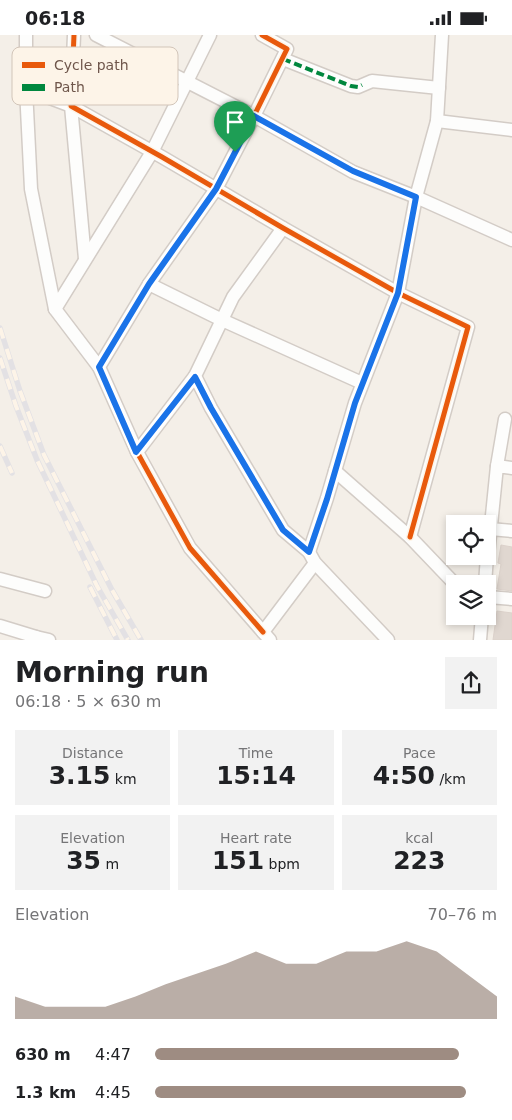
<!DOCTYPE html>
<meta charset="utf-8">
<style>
:root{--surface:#fff;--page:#f2f2f2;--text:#202124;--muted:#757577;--accent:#9e8c82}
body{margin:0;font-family:"DejaVu Sans",sans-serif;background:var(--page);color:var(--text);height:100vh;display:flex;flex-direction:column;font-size:19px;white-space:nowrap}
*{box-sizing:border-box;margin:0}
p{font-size:16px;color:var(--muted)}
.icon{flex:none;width:28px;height:28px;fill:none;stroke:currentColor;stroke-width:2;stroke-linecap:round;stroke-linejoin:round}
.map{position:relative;height:605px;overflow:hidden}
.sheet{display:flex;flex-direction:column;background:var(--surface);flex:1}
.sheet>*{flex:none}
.tools{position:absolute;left:446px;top:480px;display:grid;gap:10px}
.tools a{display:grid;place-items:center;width:50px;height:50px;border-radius:0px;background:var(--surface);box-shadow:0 2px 8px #0003;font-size:25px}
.pin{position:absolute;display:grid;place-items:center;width:42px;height:42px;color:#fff;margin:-51px -21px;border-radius:50% 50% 50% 0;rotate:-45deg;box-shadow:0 0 5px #0007}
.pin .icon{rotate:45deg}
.round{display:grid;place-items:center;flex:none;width:52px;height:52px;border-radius:0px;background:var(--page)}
.summary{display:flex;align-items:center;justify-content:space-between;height:85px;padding:0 15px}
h1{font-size:28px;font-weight:700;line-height:38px}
.stats{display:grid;grid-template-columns:repeat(3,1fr);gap:8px;height:85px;padding:5px 15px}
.stats div{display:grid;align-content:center;border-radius:0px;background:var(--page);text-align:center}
.stats b{font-size:25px;font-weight:700}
.stats small{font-size:14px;font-weight:400}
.stats p{font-size:14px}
.chart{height:140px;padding:10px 15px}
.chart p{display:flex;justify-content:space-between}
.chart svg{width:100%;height:90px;margin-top:5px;fill:var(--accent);opacity:.7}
ul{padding:0 15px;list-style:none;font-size:16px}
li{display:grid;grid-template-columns:80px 60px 1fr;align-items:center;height:38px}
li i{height:12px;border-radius:6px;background:var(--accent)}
.status{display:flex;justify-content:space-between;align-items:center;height:35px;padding:0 25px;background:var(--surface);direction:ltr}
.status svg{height:14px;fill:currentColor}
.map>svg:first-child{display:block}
.building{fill:#e0d7d0;stroke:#dcd2cb}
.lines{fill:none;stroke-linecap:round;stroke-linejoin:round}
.minor-casing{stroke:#d3ccc6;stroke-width:15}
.minor{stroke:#fdfdfc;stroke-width:12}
.rail-casing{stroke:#e3e1e4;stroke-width:5.5}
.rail{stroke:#fdf4e8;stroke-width:4;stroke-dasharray:11;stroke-linecap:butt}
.quiet{stroke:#00873e;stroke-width:4;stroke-dasharray:8 4;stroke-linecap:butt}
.cycleway-casing{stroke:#fdf4e8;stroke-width:8}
.cycleway{stroke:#e8590c;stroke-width:5}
.route-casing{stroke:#fff;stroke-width:10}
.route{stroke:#1a73e8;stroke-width:6}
.key{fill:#fdf4e8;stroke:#d2c5b9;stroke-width:1}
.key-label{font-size:14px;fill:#6f564b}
</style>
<div class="status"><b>06:18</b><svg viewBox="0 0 49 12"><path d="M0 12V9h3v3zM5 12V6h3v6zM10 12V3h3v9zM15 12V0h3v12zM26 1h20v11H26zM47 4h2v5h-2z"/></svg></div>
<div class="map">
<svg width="512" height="605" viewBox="0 0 512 605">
<rect width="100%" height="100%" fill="#f4efe8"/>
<!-- building -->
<g class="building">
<path d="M 501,510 L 512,512 L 512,556 L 497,554 L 501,529 L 498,528 Z"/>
<path d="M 497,576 L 512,578 L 512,605 L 493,605 Z"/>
</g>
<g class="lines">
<defs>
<g id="minor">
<path d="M 74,0 L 71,71 L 162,122 L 283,193 L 398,258 L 468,292 L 410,502"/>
<path d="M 96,0 L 254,81 L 353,137 L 416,162 L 512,205"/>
<path d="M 262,0 L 287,14 L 254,81 L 216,154 L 149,249 L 99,332 L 137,417 L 190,513 L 263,597"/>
<path d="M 283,24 L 351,51 L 358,52 L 372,46 L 439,53"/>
<path d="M 26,54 L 26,0"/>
<path d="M 437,86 L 512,95"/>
<path d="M 283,193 L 233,262 L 195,341 L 211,373 L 283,495 L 309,517 L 315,528 L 388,605"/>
<path d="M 85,224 L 71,71 L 26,54 L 31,154 L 55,274 L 99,332"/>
<path d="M 149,249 L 222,285 L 362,348"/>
<path d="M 55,274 L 152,117 L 210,0"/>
<path d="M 137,417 L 195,341"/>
<path d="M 497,431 L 505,384"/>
<path d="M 335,436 L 410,502 L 453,547"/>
<path d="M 490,494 L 512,496"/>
<path d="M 309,517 L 327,463 L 355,368 L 398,258 L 416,162 L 437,86 L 442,0"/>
<path d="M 488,520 L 497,431 L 512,433"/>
<path d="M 0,544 L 45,556"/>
<path d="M 485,549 L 487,521"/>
<path d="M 488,562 L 512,564"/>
<path d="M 0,591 L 36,602"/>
<path d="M 36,605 L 36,602 L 49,605"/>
<path d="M 270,605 L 263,597 L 315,528"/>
<path d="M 480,605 L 482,581"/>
</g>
</defs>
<!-- minor casing -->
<use href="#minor" class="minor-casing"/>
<!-- minor -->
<use href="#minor" class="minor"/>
<defs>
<g id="rail">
<path d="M 0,293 L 20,356 L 44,420 L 112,555 L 141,605"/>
<path d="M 0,323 L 16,371 L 37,425 L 97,551 L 128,605"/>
<path d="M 0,411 L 12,438"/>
<path d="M 90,552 L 117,605"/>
</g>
</defs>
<!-- rail casing -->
<use href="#rail" class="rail-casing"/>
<!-- rail -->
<use href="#rail" class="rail"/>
<!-- quiet -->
<path class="quiet" d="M 283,24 L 351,51 L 358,52 L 362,50"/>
<defs>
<g id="cycleway">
<path d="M 74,0 L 71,71 L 162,122 L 283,193 L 398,258 L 468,292 L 410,502"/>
<path d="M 262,0 L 287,14 L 254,81 L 216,154 L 149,249 L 99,332 L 137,417 L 190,513 L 263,597"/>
</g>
</defs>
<!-- cycleway casing -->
<use href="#cycleway" class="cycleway-casing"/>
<!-- cycleway -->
<use href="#cycleway" class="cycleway"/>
</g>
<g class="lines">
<defs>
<path id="route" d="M 254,81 L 353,136 L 416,162 L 398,258 L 355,368 L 327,464 L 309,517 L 283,495 L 211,373 L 195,342 L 136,417 L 99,332 L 149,249 L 216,154 Z"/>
</defs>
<!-- route casing -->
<use href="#route" class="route-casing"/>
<!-- route -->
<use href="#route" class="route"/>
</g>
<!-- legend -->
<rect x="12" y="12" width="166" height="58" rx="8" class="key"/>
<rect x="22" y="27" width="23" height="6" fill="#e8590c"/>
<rect x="22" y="49" width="23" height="7" fill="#00873e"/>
<g class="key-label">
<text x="54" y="35">Cycle path</text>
<text x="54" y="57">Path</text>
</g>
</svg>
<div class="tools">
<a><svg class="icon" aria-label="locate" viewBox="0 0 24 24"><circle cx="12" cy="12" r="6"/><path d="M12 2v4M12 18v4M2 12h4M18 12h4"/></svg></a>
<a><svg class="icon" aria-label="layers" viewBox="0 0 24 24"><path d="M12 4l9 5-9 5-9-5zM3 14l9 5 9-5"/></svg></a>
</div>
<div class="pin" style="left:235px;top:117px;background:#1e9e55"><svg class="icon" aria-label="arrive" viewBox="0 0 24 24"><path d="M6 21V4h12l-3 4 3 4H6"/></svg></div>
</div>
<section class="sheet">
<div class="summary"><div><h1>Morning run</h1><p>06:18 · 5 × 630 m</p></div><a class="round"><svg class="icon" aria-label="share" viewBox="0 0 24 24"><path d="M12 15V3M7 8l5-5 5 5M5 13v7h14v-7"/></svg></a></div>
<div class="stats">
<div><p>Distance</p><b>3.15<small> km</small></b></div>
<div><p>Time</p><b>15:14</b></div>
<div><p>Pace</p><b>4:50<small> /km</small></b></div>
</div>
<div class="stats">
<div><p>Elevation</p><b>35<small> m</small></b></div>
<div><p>Heart rate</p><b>151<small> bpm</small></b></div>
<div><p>kcal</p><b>223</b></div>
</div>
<div class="chart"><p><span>Elevation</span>70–76 m</p>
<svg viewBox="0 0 160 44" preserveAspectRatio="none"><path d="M0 44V33L10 38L20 38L30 38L40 33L50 27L60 22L70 17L80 11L90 17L100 17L110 11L120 11L130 6L140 11L150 22L160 33V44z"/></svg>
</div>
<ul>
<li><b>630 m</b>4:47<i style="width:89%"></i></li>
<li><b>1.3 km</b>4:45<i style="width:91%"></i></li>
</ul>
</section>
